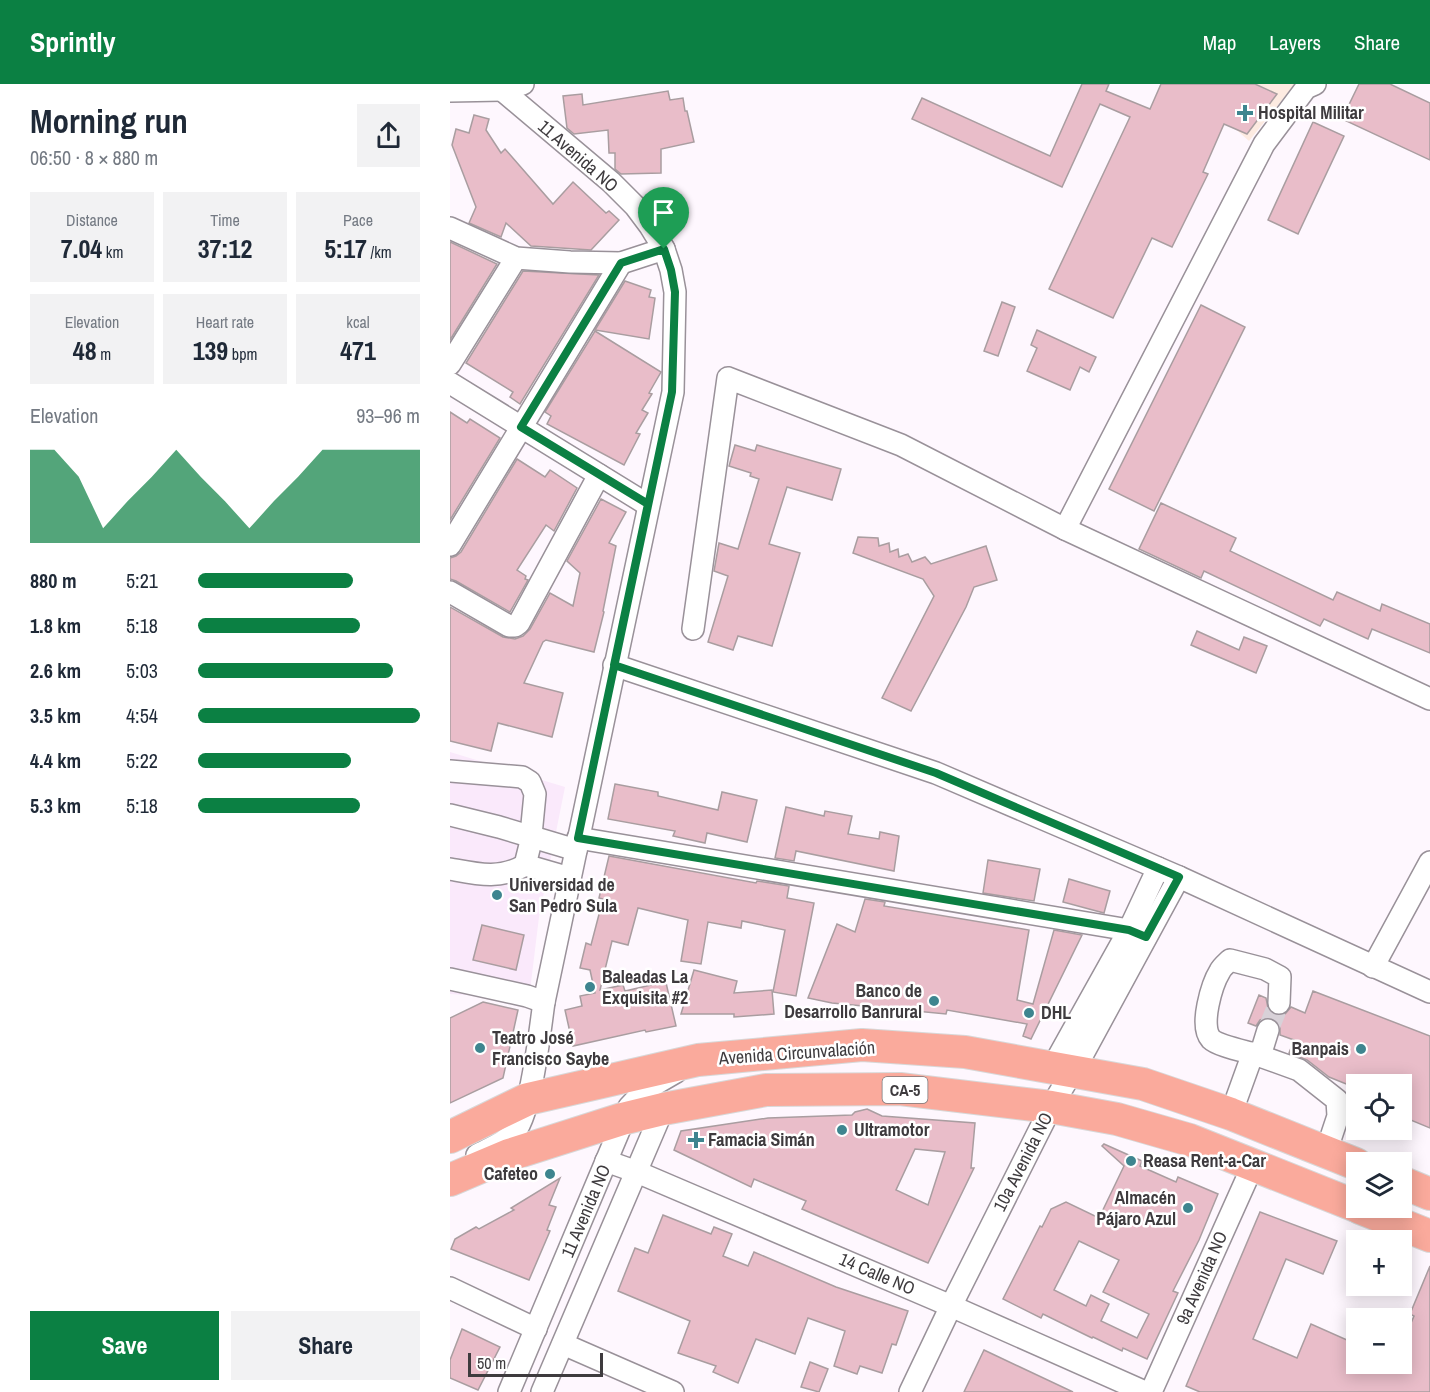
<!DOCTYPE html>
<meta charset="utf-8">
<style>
:root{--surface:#fff;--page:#f2f2f3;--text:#1f2937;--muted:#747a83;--accent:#0b8043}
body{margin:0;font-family:"Archivo Narrow",sans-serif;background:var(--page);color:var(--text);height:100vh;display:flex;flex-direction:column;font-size:22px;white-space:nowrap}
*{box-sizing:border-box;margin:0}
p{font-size:20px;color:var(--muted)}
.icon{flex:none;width:33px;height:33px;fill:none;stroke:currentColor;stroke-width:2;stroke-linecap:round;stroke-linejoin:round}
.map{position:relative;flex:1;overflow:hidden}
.drawer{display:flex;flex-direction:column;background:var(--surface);width:450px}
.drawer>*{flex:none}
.tools{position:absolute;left:896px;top:990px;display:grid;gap:12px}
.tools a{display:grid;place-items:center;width:66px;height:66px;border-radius:0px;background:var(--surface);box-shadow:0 3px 15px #0003;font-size:30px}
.scale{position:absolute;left:18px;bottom:15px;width:135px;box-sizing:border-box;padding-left:6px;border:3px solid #3e3b3e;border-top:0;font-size:16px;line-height:21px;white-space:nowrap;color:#3e3b3e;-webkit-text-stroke:4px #fff;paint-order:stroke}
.pin{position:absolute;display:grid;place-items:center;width:51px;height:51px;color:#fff;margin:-62px -26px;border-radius:50% 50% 50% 0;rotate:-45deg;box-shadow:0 0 6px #0007}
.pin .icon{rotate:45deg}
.round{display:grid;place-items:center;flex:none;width:63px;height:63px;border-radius:0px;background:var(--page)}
.head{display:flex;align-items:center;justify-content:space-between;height:102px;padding:0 30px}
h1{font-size:33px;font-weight:800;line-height:45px}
.metrics{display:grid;grid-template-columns:repeat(3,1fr);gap:9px;height:102px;padding:6px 30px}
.metrics div{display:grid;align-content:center;border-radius:0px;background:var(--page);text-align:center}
.metrics b{font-size:26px;font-weight:800}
.metrics small{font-size:16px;font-weight:400}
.metrics p{font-size:16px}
.chart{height:168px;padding:12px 30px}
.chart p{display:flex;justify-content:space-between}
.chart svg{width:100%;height:108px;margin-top:6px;fill:var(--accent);opacity:.7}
.action{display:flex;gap:12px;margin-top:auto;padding:12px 30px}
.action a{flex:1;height:69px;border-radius:0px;background:var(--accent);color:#fff;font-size:24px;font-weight:800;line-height:69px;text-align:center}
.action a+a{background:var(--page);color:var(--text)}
ul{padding:0 30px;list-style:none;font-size:20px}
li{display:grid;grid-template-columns:96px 72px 1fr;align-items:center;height:45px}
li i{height:15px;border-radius:8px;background:var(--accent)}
header{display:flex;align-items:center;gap:36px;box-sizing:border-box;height:84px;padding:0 30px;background:var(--accent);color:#fff}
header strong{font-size:28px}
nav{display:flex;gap:33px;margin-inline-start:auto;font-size:21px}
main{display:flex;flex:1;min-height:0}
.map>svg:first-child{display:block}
.education{fill:#fae9fb}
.medical{fill:#fdebe1}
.building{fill:#e9bdc9;stroke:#a99da0;stroke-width:1.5;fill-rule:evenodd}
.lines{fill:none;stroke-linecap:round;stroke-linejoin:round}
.minor-tunnel{stroke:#d8d1d8;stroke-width:21;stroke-dasharray:21 10;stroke-linecap:butt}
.minor-casing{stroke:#999199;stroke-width:24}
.highway-casing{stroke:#d8d8d8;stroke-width:34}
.minor{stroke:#fff;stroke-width:21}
.highway{stroke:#faaa9c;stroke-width:32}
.route-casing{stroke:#fff;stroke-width:12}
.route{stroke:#0b8043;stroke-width:8}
.poi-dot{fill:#3e858f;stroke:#fff;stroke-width:2}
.labels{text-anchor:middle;stroke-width:5;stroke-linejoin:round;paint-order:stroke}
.shield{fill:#fff;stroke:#787678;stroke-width:1.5}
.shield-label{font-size:16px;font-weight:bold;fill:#3e3b3e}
.poi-label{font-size:18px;font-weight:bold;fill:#3e3b3e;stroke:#fff;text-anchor:start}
.street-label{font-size:18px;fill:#3e3b3e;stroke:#fff}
</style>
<header>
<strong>Sprintly</strong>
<nav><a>Map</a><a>Layers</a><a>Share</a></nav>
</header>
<main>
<section class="drawer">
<div class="head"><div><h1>Morning run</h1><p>06:50 · 8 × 880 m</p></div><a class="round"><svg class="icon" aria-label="share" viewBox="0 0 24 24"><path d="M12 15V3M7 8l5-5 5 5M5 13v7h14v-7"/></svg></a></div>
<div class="metrics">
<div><p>Distance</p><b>7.04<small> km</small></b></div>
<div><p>Time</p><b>37:12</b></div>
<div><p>Pace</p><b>5:17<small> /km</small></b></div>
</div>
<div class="metrics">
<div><p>Elevation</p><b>48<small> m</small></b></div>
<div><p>Heart rate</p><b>139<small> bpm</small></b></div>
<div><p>kcal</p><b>471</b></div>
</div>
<div class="chart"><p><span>Elevation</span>93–96 m</p>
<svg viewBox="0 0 160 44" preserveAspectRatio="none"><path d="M0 44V6L10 6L20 17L30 38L40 27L50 17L60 6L70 17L80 27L90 38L100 27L110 17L120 6L130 6L140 6L150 6L160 6V44z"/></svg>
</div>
<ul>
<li><b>880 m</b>5:21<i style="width:70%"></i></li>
<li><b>1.8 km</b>5:18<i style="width:73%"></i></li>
<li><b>2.6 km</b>5:03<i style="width:88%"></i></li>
<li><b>3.5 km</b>4:54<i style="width:100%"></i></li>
<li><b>4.4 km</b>5:22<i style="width:69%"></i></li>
<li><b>5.3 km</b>5:18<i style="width:73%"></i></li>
</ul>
<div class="action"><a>Save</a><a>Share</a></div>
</section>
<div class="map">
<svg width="980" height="1308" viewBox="0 0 980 1308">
<rect width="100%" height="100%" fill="#fef7fe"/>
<!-- education -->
<path class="education" d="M 0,668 L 115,703 L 89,833 L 79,915 L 0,910 Z"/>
<!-- medical -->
<path class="medical" d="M 735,0 L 845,0 L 799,57 Z"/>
<!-- building -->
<g class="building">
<path d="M 632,0 L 659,0 L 656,7 L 700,25 L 711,0 L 805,0 L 827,10 L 797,50 L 774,40 L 753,88 L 758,90 L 722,163 L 702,154 L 663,234 L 599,205 L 680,33 L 650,20 L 612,103 L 462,35 L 472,14 L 600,72 Z"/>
<path d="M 909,0 L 940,0 L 980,19 L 980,76 L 892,35 Z"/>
<path d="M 218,7 L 220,16 L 233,14 L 235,27 L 237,27 L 244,58 L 211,65 L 211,89 L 171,90 L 165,85 L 165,69 L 159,69 L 158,46 L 124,50 L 117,44 L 113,12 L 132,10 L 133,21 Z"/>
<path d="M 24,31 L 39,35 L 36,46 L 51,69 L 55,65 L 103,120 L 123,98 L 156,129 L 159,127 L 169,136 L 141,166 L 81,162 L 56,139 L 51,153 L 19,139 L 26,123 L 2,61 L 6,45 L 19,49 Z"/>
<path d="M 863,38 L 894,52 L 848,150 L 818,136 Z"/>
<path d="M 0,158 L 47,180 L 0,256 Z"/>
<path d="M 73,187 L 149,191 L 70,320 L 60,313 L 63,308 L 16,279 Z"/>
<path d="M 175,197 L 201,206 L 199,213 L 205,214 L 199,255 L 145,246 Z"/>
<path d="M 552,218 L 565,223 L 548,272 L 534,267 Z"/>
<path d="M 751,221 L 795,243 L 704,427 L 659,405 Z"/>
<path d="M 587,246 L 646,273 L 639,288 L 630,283 L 620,306 L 577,287 L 587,264 L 581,261 Z"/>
<path d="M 145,247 L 211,288 L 199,309 L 202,310 L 192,326 L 198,329 L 186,349 L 190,350 L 174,381 L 97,340 L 101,332 L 95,328 Z"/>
<path d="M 0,328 L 17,339 L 20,335 L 50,354 L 0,436 Z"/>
<path d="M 285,361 L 305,367 L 307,361 L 391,385 L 382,416 L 337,403 L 319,460 L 350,469 L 322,562 L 288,552 L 283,566 L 258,558 L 278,492 L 264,487 L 269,459 L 288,465 L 309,395 L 300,392 L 301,389 L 279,382 Z"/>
<path d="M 67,375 L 95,393 L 100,386 L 127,404 L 104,447 L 96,441 L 67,486 L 76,492 L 75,495 L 78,496 L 60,528 L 6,497 L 0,495 L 0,474 L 6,472 L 11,468 Z"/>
<path d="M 151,415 L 176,428 L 159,459 L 166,462 L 153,527 L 154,528 L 144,568 L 96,556 L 93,558 L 74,599 L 113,609 L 102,653 L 48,639 L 41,667 L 0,657 L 0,523 L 53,553 L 65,555 L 73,552 L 80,545 L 100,509 L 123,522 L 130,489 L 117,477 Z"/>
<path d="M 711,419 L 786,454 L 780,467 L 883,516 L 887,508 L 930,527 L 932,520 L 980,540 L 980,569 L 922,545 L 918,555 L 874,535 L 870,542 L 754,487 L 751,494 L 689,465 Z"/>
<path d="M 408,453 L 428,454 L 429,462 L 439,459 L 440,468 L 448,465 L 449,473 L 458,470 L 462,478 L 475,473 L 481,480 L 536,462 L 547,496 L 524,503 L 516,523 L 461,627 L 432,614 L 484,512 L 473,495 L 403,469 Z"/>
<path d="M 747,547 L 789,566 L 794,553 L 817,562 L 806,589 L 741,561 Z"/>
<path d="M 165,700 L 208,708 L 208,712 L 268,726 L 272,708 L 307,716 L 297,758 L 257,749 L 255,759 L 223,752 L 225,747 L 158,735 Z"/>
<path d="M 336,723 L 374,732 L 375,727 L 402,732 L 398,750 L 429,755 L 430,748 L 449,752 L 444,787 L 346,767 L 344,777 L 325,774 Z"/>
<path d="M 159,772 L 306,799 L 307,797 L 339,802 L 337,814 L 364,819 L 346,912 L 323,908 L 335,846 L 292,837 L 291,844 L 258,838 L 251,880 L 231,877 L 238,836 L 188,824 L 178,861 L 162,857 L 150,906 L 173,901 L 175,907 L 201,901 L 199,894 L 214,890 L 226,942 L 196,948 L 195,946 L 123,962 L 115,926 L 132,922 L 130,912 L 145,909 L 140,886 L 130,884 L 136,859 L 141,861 L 153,815 L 149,814 Z"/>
<path d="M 538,776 L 590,785 L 584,817 L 533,809 Z"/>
<path d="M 619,795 L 660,807 L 654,829 L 613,818 Z"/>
<path d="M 415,815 L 435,818 L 434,822 L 579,846 L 567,916 L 583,920 L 604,846 L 632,851 L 581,955 L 573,952 L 577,940 L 497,926 L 496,930 L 382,919 L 358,914 L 387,840 L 405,848 Z"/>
<path d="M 32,841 L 74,851 L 66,886 L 23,876 Z"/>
<path d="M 244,886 L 287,897 L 284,909 L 322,906 L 324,930 L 284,933 L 284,930 L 231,930 Z"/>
<path d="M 863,907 L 980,952 L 980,1044 L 951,1032 L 951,1000 L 906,1000 L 906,1004 L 879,993 L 857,976 L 839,969 L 844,956 L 830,951 L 830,944 L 827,937 L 816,934 L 810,936 L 806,942 L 798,939 L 809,911 L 816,914 L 818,924 L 822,929 L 829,932 L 835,930 L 841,923 L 855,929 Z"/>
<path d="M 33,918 L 68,926 L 53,994 L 0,1019 L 0,934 Z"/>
<path d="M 417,1025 L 432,1032 L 525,1039 L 521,1084 L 524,1084 L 478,1179 L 352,1125 L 356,1117 L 304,1095 L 301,1103 L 224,1066 L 231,1047 L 318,1034 L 402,1031 L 405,1028 ZM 465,1065 L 495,1068 L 478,1121 L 446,1106 Z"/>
<path d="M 654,1060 L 692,1077 L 690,1082 L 726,1098 L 728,1093 L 768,1110 L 749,1156 L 723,1207 L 728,1209 L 697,1275 L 673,1264 L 672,1267 L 643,1253 L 642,1254 L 593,1230 L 591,1234 L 553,1215 L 590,1142 L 592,1143 L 601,1125 L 616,1118 L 649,1134 L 674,1082 L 652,1062 ZM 629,1157 L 669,1176 L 653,1208 L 699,1230 L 687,1254 L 651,1237 L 659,1220 L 641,1211 L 636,1222 L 604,1206 Z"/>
<path d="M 110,1094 L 99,1121 L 106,1123 L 97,1146 L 100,1147 L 79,1196 L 1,1165 L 5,1155 L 26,1143 L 29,1145 L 64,1126 L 61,1124 Z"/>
<path d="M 810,1128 L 887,1157 L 873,1190 L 836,1175 L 803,1255 L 847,1274 L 861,1240 L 906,1260 L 906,1280 L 951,1280 L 951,1262 L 964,1232 L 960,1230 L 980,1182 L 980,1308 L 750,1308 L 736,1302 Z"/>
<path d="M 213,1131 L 261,1150 L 264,1143 L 282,1150 L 273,1172 L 298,1182 L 304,1168 L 386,1203 L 458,1227 L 446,1261 L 442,1260 L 432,1289 L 410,1282 L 407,1290 L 384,1282 L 395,1247 L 358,1234 L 345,1270 L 306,1255 L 288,1299 L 263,1288 L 266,1282 L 228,1269 L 240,1237 L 168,1207 L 185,1164 L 198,1169 Z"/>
<path d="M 12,1245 L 50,1263 L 28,1306 L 0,1294 L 0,1276 Z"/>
<path d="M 534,1266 L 570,1283 L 623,1308 L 514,1308 Z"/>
<path d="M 360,1278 L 378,1285 L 369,1308 L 351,1303 Z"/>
</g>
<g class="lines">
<!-- minor-tunnel -->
<path class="minor-tunnel" d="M 818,946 L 829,919"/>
<defs>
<g id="minor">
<path d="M 0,7 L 52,6 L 73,0"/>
<path d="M 0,144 L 66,174 L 120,178 L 171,179 L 214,165"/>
<path d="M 0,280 L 66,174"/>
<path d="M 0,299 L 198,421"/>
<path d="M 615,445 L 814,60 L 856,4 L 865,0"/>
<path d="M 0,461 L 171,179"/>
<path d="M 0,508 L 59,542 L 65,542 L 69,539 L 149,391"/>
<path d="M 243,545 L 278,294 L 451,361 L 615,445 L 980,615"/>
<path d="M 164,581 L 486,689 L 729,793 L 980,908"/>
<path d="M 0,687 L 72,693 L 80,698 L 85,710 L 80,761 L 75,781 C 50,796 27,790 0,785"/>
<path d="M 0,731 L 49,743 L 126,766"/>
<path d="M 128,754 L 679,846 L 696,853"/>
<path d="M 75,781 L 120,794"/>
<path d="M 923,883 L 980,778"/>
<path d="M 0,895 L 77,912 L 94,918"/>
<path d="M 818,946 L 810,972 C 799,968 768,962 761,955 C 749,942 762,900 770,887 C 772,883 777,879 780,876 L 815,885 L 830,893 L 829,919"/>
<path d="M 810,972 L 849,986 L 887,1016 L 888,1032 L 876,1068"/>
<path d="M 602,984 L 679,846 L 708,784"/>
<path d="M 781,1030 L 803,969"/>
<path d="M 27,1071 C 38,1065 54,1059 63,1050 C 81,1034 90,945 94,918 L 223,308 L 225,208 L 221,186 L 214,165 L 200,142 L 185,122 L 161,98 L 52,6 L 42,0"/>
<path d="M 156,1077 L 187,1088 L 501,1222 L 695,1308"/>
<path d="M 0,1204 L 86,1245"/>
<path d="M 113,1260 L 223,1308"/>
<path d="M 59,1308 L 179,1023 L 195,1006 L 226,988"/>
<path d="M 92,1308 L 213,1025"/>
<path d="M 460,1308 L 501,1222 L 601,1023 L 634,968 L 729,793"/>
<path d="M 701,1308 L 803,1081"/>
</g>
<g id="highway">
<path d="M 0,1053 L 78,1015 L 248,976 L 412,961 L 515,968 L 693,1000 L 781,1030 L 906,1080"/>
<path d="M 0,1096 L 59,1071 L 172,1035 L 213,1025 L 316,1006 L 450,1005 L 601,1023 L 667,1035 L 740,1056 L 906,1122"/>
<path d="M 951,1098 L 980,1110"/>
<path d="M 910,1124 L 980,1152"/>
</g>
</defs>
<!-- minor casing -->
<use href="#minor" class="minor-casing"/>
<!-- highway casing -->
<use href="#highway" class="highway-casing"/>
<!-- minor -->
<use href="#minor" class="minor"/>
<!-- highway -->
<use href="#highway" class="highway"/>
</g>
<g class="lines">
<defs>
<path id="route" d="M 214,165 L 221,186 L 225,208 L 222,308 L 128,754 L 679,846 L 696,853 L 729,793 L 486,689 L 164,581 L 198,420 L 71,343 L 171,179 L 214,165"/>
</defs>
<!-- route casing -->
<use href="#route" class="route-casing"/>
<!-- route -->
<use href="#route" class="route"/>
</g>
<!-- markers -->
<g class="poi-dot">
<path d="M792 20h6v6h6v6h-6v6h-6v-6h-6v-6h6z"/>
<circle cx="47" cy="811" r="6"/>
<circle cx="140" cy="903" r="6"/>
<circle cx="484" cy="917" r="6"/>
<circle cx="579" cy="929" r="6"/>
<circle cx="30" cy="964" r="6"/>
<circle cx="911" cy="965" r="6"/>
<circle cx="392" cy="1046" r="6"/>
<path d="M243 1047h6v6h6v6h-6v6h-6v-6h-6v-6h6z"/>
<circle cx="681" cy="1077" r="6"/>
<circle cx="100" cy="1090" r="6"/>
<circle cx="738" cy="1124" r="6"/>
</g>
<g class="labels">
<!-- shield labels -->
<rect class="shield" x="432.5" y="993" width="45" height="26" rx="4.5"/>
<g class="shield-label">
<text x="455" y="1012">CA-5</text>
</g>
<!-- poi labels -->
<g class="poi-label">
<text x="808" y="35">Hospital Militar</text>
<text x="59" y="807">Universidad de<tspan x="59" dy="21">San Pedro Sula</tspan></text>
<text x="152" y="899">Baleadas La<tspan x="152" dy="21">Exquisita #2</tspan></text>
<text x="472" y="913" text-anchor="end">Banco de<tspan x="472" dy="21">Desarrollo Banrural</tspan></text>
<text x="591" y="935">DHL</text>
<text x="42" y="960">Teatro José<tspan x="42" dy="21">Francisco Saybe</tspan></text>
<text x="899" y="971" text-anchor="end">Banpais</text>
<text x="404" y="1052">Ultramotor</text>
<text x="258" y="1062">Famacia Simán</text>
<text x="693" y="1083">Reasa Rent-a-Car</text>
<text x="88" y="1096" text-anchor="end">Cafeteo</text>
<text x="726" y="1120" text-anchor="end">Almacén<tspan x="726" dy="21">Pájaro Azul</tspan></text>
</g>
<!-- street labels -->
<g class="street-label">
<text transform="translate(128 72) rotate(41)" y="6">11 Avenida NO</text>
<text transform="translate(347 969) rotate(-4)" y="6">Avenida Circunvalación</text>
<text transform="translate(573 1078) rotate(-63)" y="6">10a Avenida NO</text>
<text transform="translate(136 1127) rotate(-67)" y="6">11 Avenida NO</text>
<text transform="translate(427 1190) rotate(23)" y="6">14 Calle NO</text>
<text transform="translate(752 1194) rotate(-66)" y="6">9a Avenida NO</text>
</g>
</g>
</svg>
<div class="tools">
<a><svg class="icon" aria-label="locate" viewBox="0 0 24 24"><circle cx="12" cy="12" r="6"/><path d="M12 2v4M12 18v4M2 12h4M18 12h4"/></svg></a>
<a><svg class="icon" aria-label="layers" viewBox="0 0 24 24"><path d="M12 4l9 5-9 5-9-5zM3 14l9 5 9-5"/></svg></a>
<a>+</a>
<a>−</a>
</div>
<div class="scale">50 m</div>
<div class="pin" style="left:214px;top:165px;background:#1e9e55"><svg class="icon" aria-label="arrive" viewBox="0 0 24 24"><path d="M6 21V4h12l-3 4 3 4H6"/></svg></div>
</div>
</main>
